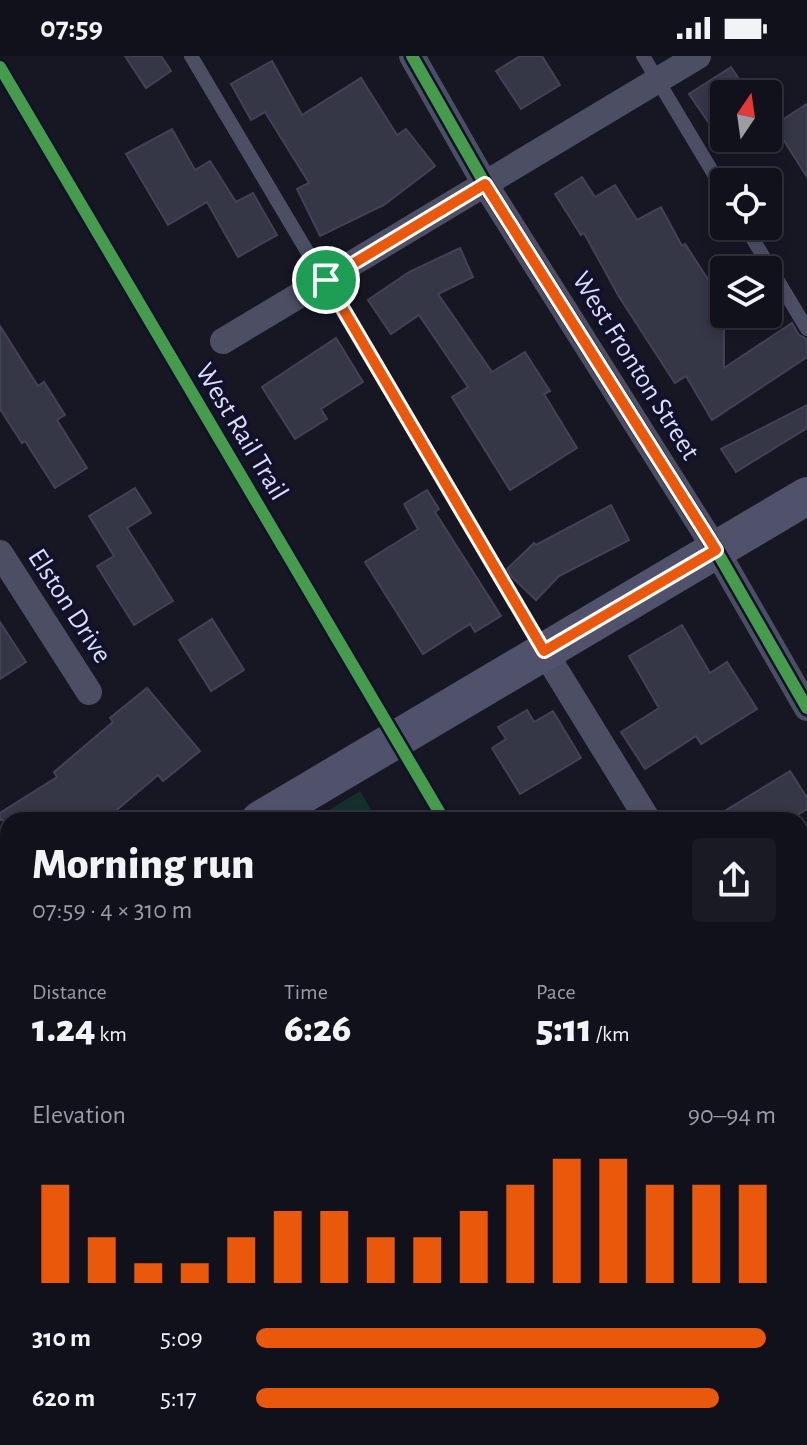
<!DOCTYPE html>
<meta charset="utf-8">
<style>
:root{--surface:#11111b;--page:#1a1a24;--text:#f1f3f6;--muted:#9c9da3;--line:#30313a;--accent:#ea580c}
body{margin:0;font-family:"Alegreya Sans",sans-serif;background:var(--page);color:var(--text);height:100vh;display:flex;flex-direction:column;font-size:30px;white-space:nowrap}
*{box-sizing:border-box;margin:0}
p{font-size:26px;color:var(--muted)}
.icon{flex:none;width:44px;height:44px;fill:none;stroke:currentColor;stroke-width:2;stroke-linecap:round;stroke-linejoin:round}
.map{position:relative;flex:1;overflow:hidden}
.drawer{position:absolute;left:0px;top:756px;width:808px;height:634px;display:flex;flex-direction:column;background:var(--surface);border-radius:24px 24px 0 0;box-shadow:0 4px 12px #0003,0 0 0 2px var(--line)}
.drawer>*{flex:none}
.needle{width:52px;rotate:13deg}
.fabs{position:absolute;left:710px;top:24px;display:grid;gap:16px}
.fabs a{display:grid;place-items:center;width:72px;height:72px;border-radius:8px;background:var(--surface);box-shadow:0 4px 12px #0003,0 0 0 2px var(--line);font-size:40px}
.pin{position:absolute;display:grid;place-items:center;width:68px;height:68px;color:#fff;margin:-34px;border:4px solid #fff;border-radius:50%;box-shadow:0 2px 8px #0007}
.round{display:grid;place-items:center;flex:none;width:84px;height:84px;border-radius:8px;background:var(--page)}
.summary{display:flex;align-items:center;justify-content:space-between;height:136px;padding:0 32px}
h1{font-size:44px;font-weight:800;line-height:60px}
.metrics{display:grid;grid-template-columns:repeat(3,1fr);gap:12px;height:136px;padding:8px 32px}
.metrics div{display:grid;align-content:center}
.metrics b{font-size:40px;font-weight:800}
.metrics small{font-size:22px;font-weight:400}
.metrics p{font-size:22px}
.chart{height:224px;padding:16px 32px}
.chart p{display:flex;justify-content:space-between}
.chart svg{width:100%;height:144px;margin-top:8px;stroke:var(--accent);stroke-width:6}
ul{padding:0 32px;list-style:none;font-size:26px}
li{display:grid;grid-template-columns:128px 96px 1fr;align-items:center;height:60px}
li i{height:20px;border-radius:10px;background:var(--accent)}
.status{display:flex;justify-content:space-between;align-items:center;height:56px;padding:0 40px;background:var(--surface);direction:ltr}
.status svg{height:22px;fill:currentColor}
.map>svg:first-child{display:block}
.green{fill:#14302c}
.building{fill:#353646;stroke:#424257;stroke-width:2}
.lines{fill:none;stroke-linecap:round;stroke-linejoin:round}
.lane{stroke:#4c4f64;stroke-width:14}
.street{stroke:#4c4f64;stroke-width:26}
.secondary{stroke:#4f526a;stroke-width:38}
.cycleway-casing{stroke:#11112a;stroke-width:17}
.cycleway{stroke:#469c4c;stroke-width:12}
.route-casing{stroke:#fff;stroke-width:16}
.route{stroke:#ea580c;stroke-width:10}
.labels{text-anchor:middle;stroke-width:8;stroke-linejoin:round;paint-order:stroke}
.street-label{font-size:28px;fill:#dbddfe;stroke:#11112a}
</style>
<div class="status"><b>07:59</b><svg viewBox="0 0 49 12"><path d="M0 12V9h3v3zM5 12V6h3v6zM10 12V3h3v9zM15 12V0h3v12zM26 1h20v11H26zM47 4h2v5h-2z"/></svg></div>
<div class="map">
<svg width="807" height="1389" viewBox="0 0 807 1389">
<rect width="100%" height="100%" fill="#171724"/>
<!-- green -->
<g class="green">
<path d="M 360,735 L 377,764 L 313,764 Z"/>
<path d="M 610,1382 L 742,1382 L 746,1389 L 615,1389 Z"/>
</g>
<!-- building -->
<g class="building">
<path d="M 125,0 L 161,0 L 171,15 L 146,32 Z"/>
<path d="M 520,0 L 542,0 L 560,29 L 521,53 L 496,15 Z"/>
<path d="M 272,5 L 302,59 L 361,22 L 397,79 L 406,73 L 435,110 L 384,149 L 320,180 L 297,133 L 309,127 L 265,56 L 251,64 L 231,28 Z"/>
<path d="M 731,11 L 749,38 L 724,38 L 724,89 L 689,38 Z"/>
<path d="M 807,48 L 807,121 L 774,69 Z"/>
<path d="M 172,73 L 195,114 L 210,105 L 236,146 L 253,137 L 277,179 L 238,201 L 207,146 L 168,169 L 126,98 Z"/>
<path d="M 582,121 L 595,141 L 615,129 L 637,164 L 661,151 L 682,190 L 685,188 L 715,234 L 724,233 L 724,312 L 792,267 L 799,279 L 807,283 L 807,301 L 712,364 L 686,320 L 675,327 L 618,239 L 584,177 L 581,179 L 555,138 Z"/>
<path d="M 460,192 L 473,221 L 438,238 L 492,316 L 525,296 L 550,335 L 544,338 L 577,392 L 510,434 L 452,341 L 468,331 L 419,259 L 391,278 L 368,244 L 409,216 Z"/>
<path d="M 0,270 L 38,330 L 44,326 L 65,359 L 57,364 L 87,412 L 55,432 L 25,385 L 22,387 L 0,353 Z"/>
<path d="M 336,282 L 363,326 L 321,353 L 327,363 L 295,383 L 262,331 Z"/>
<path d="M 807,349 L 807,372 L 736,416 L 721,393 Z"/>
<path d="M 135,432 L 151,457 L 127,472 L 173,545 L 134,569 L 97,510 L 114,500 L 89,460 Z"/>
<path d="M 427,434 L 439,453 L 435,456 L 501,560 L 475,576 L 470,568 L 423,598 L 365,506 L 418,473 L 404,448 Z"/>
<path d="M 611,449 L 629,484 L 559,520 L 536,544 L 512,521 L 507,513 L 534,487 L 536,489 Z"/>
<path d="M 212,563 L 244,614 L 211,635 L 179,584 Z"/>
<path d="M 0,566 L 26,606 L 0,623 Z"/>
<path d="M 682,569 L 710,617 L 727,606 L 757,653 L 701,688 L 696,680 L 645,713 L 621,676 L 659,652 L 629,600 Z"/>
<path d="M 147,632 L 200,695 L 163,725 L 158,719 L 105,764 L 0,764 L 0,757 L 57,721 L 54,716 L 113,666 L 110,662 Z"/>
<path d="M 527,654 L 534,666 L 553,655 L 581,702 L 520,738 L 492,692 L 506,683 L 498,671 Z"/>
<path d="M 790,715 L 807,742 L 807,753 L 789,764 L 710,764 Z"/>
</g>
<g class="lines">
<!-- lane -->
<g class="lane">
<path d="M 191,0 L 544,594"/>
<path d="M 643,0 L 724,135"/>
<path d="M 745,170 L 807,273"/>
</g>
<!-- street -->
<g class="street">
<path d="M 412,0 L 485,128 L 716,494 L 807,652"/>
<path d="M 223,285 L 698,0"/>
<path d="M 0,497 L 89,636"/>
<path d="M 544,595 L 648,764"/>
<path d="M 800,982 L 807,985"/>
<path d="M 0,1338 L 8,1340"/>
<path d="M 156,1382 L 180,1389"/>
<path d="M 363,1382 L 368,1389"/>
</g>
<!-- secondary -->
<g class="secondary">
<path d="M 260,764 L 807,440"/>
<path d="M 0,922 L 8,917"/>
</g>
<defs>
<g id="cycleway">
<path d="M 412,0 L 485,128 L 716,494 L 807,652"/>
<path d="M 0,11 L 444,764"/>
</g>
</defs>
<!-- cycleway casing -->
<use href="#cycleway" class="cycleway-casing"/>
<!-- cycleway -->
<use href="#cycleway" class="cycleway"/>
</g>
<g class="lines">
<defs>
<path id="route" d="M 485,128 L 716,494 L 544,595 L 326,224 Z"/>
</defs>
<!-- route casing -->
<use href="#route" class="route-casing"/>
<!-- route -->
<use href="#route" class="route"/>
</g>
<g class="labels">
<!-- street labels -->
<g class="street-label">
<text transform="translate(637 309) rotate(58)" y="10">West Fronton Street</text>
<text transform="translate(243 375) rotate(59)" y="10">West Rail Trail</text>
<text transform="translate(71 549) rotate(57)" y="10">Elston Drive</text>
</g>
</g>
</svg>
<div class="fabs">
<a><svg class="needle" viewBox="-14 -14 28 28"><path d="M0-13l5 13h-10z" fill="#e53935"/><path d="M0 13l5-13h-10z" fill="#9c9da3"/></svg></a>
<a><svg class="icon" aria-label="locate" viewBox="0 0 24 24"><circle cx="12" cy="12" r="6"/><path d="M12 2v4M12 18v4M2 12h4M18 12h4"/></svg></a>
<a><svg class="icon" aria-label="layers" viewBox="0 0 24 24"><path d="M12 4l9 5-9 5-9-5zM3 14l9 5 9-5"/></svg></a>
</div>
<div class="pin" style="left:326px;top:224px;background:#1e9e55"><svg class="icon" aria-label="arrive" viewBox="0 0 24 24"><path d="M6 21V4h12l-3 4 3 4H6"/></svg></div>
<section class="drawer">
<div class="summary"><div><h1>Morning run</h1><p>07:59 · 4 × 310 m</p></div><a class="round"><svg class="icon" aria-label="share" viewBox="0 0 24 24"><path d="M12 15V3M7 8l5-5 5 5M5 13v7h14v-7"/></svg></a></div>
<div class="metrics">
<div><p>Distance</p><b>1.24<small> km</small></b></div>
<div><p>Time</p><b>6:26</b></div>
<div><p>Pace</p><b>5:11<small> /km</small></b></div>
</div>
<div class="chart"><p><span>Elevation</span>90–94 m</p>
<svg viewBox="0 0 160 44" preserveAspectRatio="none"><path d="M5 44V14M15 44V30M25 44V38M35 44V38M45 44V30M55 44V22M65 44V22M75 44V30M85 44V30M95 44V22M105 44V14M115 44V6M125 44V6M135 44V14M145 44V14M155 44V14"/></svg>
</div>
<ul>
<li><b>310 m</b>5:09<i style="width:98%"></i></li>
<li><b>620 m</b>5:17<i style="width:89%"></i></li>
</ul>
</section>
</div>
